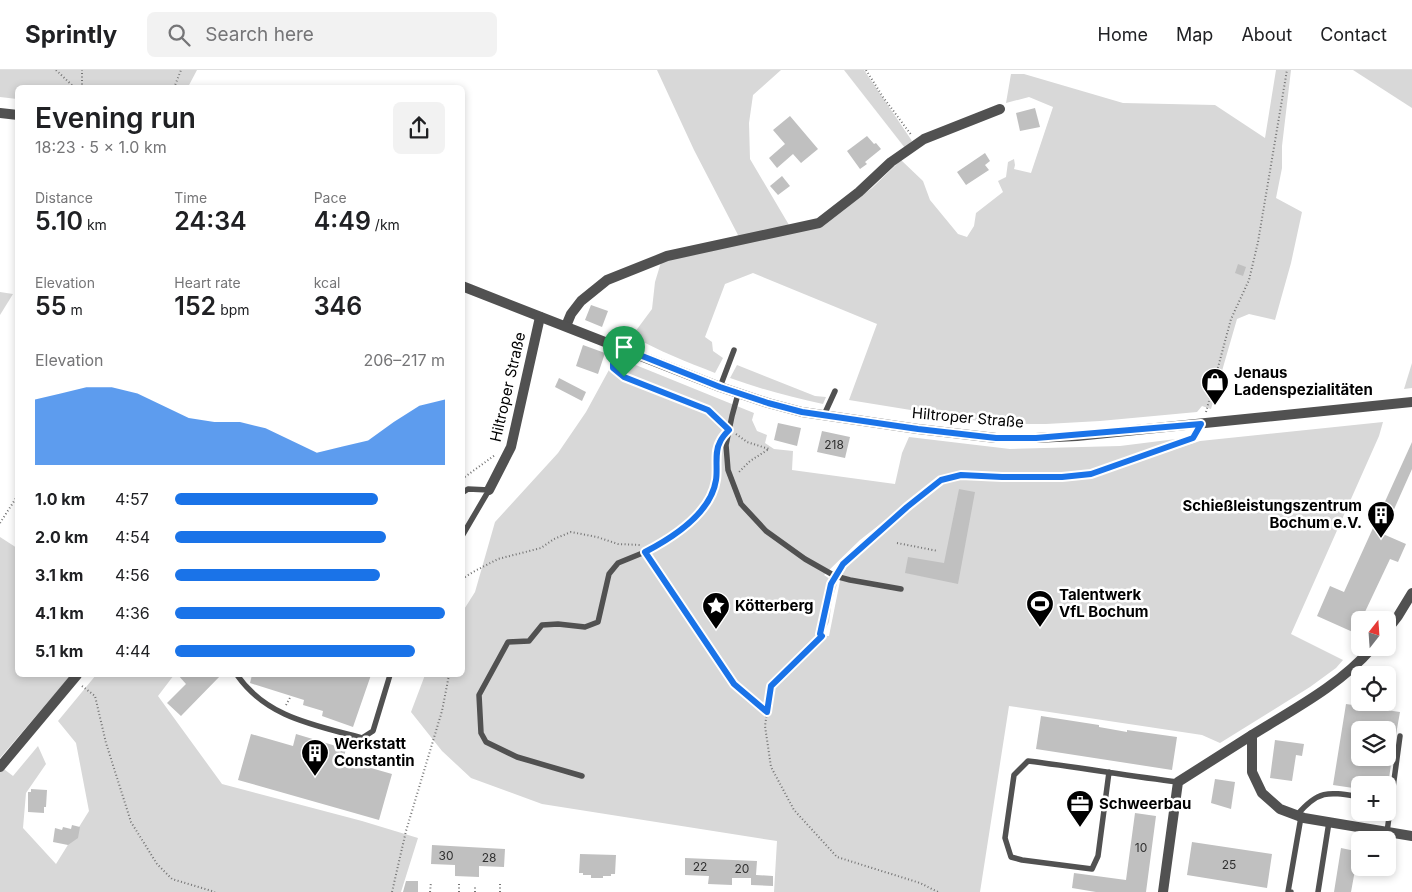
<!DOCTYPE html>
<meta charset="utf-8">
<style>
:root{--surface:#fff;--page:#f2f2f2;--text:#202124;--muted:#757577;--line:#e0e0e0;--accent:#1a73e8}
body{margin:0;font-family:Inter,sans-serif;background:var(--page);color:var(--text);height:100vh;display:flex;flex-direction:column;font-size:19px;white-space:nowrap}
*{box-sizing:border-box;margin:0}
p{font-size:16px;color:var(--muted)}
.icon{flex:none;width:28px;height:28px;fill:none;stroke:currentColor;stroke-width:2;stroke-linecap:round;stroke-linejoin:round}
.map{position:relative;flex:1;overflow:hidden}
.panel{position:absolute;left:15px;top:15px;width:450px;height:592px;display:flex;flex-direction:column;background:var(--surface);border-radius:8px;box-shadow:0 2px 8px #0003}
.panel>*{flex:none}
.needle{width:32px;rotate:17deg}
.tools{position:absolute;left:1351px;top:541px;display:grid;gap:10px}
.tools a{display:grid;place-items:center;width:45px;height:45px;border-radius:8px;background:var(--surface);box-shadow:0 2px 8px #0003;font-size:25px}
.pin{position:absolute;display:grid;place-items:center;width:42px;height:42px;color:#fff;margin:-51px -21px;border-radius:50% 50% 50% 0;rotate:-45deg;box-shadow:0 0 5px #0007}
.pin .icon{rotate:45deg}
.round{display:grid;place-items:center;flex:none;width:52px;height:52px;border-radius:8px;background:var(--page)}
.headline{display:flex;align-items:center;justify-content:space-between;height:85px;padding:0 20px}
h1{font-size:28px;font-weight:600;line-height:38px}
.figures{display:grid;grid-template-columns:repeat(3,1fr);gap:8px;height:85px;padding:5px 20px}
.figures div{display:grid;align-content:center}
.figures b{font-size:25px;font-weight:600}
.figures small{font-size:14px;font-weight:400}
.figures p{font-size:14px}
.chart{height:140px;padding:10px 20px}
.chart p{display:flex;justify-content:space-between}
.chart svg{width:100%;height:90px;margin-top:5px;fill:var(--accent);opacity:.7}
ul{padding:0 20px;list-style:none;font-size:16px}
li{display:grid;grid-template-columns:80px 60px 1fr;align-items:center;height:38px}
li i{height:12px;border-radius:6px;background:var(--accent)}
header{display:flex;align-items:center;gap:30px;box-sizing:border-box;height:70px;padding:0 25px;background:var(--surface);border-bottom:1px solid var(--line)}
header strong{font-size:24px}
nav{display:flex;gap:28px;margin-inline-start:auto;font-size:18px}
.search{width:350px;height:45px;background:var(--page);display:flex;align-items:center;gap:12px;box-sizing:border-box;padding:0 18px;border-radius:8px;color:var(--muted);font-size:19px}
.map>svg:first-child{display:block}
.green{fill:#d8d8d8}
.building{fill:#c0c0c0}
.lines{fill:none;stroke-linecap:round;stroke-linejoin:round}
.path{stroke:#737373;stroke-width:2;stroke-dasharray:1 2.5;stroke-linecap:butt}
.service{stroke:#515151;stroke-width:5.5}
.minor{stroke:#515151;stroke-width:10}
.tertiary{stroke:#515151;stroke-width:10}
.route-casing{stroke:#fff;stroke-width:10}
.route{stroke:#1a73e8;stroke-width:6}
.labels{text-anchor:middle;stroke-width:5;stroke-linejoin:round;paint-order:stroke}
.number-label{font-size:12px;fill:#303030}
.poi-label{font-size:15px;font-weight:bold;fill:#000;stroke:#fff;text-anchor:start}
.street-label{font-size:15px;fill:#000;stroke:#fff}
</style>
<header>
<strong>Sprintly</strong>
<div class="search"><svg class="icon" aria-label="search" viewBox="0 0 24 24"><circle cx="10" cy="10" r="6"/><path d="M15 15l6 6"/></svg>Search here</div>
<nav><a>Home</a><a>Map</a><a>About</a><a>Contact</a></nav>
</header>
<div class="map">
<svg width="1412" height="822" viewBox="0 0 1412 822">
<rect width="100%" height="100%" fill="#fff"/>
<!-- green -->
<g class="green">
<path d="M 0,0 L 197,0 L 188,17 L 18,18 L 17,29 L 0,27 Z"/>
<path d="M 657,0 L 781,0 L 753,25 L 749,53 L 750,89 L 789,155 L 822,155 L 872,118 L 901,90 L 923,111 L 930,130 L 958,164 L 967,167 L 974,156 L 976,143 L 1003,122 L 998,111 L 1006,107 L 1008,92 L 1014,89 L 1015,95 L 1014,99 L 1031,103 L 1053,37 L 1029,27 L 1006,33 L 1011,4 L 1024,4 L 1123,33 L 1215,35 L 1265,68 L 1276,0 L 1291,0 L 1282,76 L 1282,98 L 1276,128 L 1302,142 L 1291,193 L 1275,250 L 1249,244 L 1237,249 L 1211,339 L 1202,336 L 1197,342 L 1100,351 L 1046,354 L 997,354 L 849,330 L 877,254 L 753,203 L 725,214 L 705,267 L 712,272 L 713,281 L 723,288 L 715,303 C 687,292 659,281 632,266 L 652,239 L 655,212 L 662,189 L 732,174 L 738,165 L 694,80 Z"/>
<path d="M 844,0 L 864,0 L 912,71 L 905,78 Z"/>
<path d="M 1353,0 L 1412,0 L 1412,38 Z"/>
<path d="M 0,222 L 13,224 L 0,245 Z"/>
<path d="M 616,287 L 754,343 L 752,350 L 757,361 L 767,365 L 765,373 L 774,379 L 793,381 L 792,400 L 895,414 L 902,383 L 909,367 L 1010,379 L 1120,376 L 1184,368 L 1086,401 L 1035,405 L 953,403 L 930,415 L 860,470 L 824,505 L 837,514 L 832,530 L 829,552 L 822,566 L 829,566 L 842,501 L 848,492 L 920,430 L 944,413 L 961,407 L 1002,410 L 1062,410 L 1091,407 L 1200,371 L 1383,352 L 1379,366 L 1291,564 L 1343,590 L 1336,598 L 1310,617 L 1220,673 L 1202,665 L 1009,636 L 980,822 L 774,822 L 777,771 L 542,734 L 471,708 L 442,681 L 411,642 L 425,605 L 462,605 L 463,541 L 475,522 L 495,452 L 558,383 L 586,342 Z"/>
<path d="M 1412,293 L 1412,318 L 1404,319 Z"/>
<path d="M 737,295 L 815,326 L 826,327 L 823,334 C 791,327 760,319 730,308 Z"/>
<path d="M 0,467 L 17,478 L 18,605 L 71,605 L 0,688 Z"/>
<path d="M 96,605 L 174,605 L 158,626 L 222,714 L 362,751 L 418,768 L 401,822 L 0,822 L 0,696 L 13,706 L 38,676 L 46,694 L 26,723 L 23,758 L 56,794 L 89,741 L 76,673 L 58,651 Z"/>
</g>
<!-- building -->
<g class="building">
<path d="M 1035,38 L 1040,57 L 1020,61 L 1016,43 Z"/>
<path d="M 790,46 L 818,79 L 801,93 L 793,84 L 777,98 L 769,88 L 785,74 L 773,60 Z"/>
<path d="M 867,66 L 874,74 L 876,73 L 881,79 L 865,92 L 867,94 L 860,99 L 847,81 Z"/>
<path d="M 985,83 L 990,91 L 985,95 L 989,100 L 966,115 L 957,102 Z"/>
<path d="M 782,106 L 790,116 L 778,125 L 770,116 Z"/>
<path d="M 1238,194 L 1246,197 L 1243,206 L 1235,203 Z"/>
<path d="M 591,235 L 608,241 L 602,257 L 585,250 Z"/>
<path d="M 583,275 L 605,283 L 598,304 L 576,296 Z"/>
<path d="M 559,308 L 586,322 L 582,331 L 555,317 Z"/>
<path d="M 778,353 L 801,358 L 797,376 L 774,370 Z"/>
<path d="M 822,361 L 850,367 L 845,388 L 817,382 Z"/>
<path d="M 1412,372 L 1412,399 L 1383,464 L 1406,474 L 1398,492 L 1390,489 L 1355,563 L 1317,546 L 1330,516 L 1344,522 Z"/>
<path d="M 959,419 L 975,422 L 958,514 L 905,503 L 908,487 L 944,493 Z"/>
<path d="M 178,605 L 221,605 L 181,646 L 167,633 L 186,614 Z"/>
<path d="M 252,605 L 371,605 L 353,657 L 322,646 L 323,641 L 303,635 L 304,630 L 250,613 Z"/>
<path d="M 1346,634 L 1400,642 L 1392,687 L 1388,686 L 1388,660 L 1360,660 L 1360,688 L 1392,688 L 1388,715 L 1360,715 L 1360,719 L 1333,715 Z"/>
<path d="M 1041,646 L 1099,655 L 1099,657 L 1127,662 L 1127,660 L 1177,667 L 1172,700 L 1036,679 Z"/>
<path d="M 251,664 L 293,676 L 296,664 L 346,679 L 343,690 L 392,704 L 379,750 L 238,710 Z"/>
<path d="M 1275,670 L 1304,674 L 1302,686 L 1296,685 L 1292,711 L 1270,708 Z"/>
<path d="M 1215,709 L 1235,712 L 1231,739 L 1211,733 Z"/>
<path d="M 31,719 L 47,720 L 46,737 L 44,737 L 44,743 L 28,742 L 28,722 L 31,722 Z"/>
<path d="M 1135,743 L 1156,746 L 1146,822 L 1096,822 L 1072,818 L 1074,803 L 1126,810 Z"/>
<path d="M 72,755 L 80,757 L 78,768 L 68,775 L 53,772 L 55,758 L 62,760 L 63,757 L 71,759 Z"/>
<path d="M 1192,772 L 1272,784 L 1267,818 L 1187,805 Z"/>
<path d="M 432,775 L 505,779 L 504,797 L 479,796 L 479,807 L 455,806 L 455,795 L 431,794 Z"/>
<path d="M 1341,778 L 1360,782 L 1360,801 L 1355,800 L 1351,822 L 1334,822 Z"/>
<path d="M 580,784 L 616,785 L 615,804 L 611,804 L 611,806 L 603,806 L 603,808 L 591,808 L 591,805 L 583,805 L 583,803 L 579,803 Z"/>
<path d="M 685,788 L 757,791 L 756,805 L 773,806 L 773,816 L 751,815 L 751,808 L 732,808 L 732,815 L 708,814 L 709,806 L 685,805 Z"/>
<path d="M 406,811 L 418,811 L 418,822 L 403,822 Z"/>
</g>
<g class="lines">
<!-- path -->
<g class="path">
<path d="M 56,0 L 75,18"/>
<path d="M 866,0 L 883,27 L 912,66"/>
<path d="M 82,18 L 82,0"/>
<path d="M 174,18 L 181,0"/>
<path d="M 614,285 L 613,299 L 624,307 L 708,340 L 723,354"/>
<path d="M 1206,342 L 1231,249 L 1249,210 L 1258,172 L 1287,0"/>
<path d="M 736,364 L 747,372 L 769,379 L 750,391 L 738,403"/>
<path d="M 462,409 L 495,385"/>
<path d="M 0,453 L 18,425"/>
<path d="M 897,473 L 938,481"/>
<path d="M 649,488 L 734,614 L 767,642"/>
<path d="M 840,498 L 854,482 L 941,411 L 961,405 L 1002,407 L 1062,407 L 1091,404 L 1189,370 L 1193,368 L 1195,364"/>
<path d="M 462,509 L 473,502 L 498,489 L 541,478 L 554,469 L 571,462 L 597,467 L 618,474 L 640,475"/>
<path d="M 831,513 L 820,564 L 822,566 L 771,615 L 765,656 L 771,697 L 794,740 L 837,787 L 920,813 L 938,822"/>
<path d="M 82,616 L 95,626 L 106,673 L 131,752 L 157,794 L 172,809 L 215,822"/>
<path d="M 286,635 L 291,626"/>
<path d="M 459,814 L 459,822"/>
<path d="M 392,822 L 406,761 L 442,641 L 449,605"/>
<path d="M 430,822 L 431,812"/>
<path d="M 475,822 L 475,816"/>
<path d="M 500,822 L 500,812"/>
</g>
<!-- service -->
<g class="service">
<path d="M 720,317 L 734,280"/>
<path d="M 738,324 L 732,346 L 726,375 L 728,400 L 741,434 L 766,461 L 805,489 L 835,506 L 850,510 L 901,519"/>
<path d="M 824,345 L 835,321"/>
<path d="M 462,423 L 468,419 L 489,420 L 462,466"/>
<path d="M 237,605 C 267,648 315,655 362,668 L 373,661 L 390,605"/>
<path d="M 1109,702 L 1098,786 L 1092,799 L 1022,790 L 1011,787 L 1005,768 L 1014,705 L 1028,691 C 1078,697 1128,706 1178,712"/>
<path d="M 582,706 L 517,687 L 486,672 L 481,663 L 479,625 L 508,572 L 529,571 L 542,555 L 558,554 L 585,557 L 598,552 L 609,504 L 618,493 L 645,482 L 676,464 L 692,451 L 703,438 L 711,426 L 716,412 L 719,372 L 729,360"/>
<path d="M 1297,745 C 1319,719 1329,722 1360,727"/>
<path d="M 1387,762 L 1400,666"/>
<path d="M 1291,822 L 1288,822 L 1301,747"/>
<path d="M 1318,822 L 1329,752"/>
</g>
<!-- minor -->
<g class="minor">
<path d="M 566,256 L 571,244 L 581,231 L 607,210 L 667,186 L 819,153 L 859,122 L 891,92 L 924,69 L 1000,39"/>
<path d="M 489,420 L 511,377 L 540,247"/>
<path d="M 1388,559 L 1398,546 L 1412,523"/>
<path d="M 1372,578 C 1340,615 1294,639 1252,665 L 1252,702 L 1262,723 L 1280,739 L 1304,748 L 1412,766"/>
<path d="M 1163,822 L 1178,712 L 1252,665"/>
</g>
<!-- tertiary -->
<g class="tertiary">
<path d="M 0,43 L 18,45"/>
<path d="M 462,216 L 720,317 L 768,333 L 802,342 L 918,359 L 996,368 L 1036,368 L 1077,366 L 1412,332"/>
<path d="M 0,697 L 77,605"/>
</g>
</g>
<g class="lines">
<defs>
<path id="route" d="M 617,276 L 720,317 L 768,333 L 802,342 L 918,359 L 996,368 L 1036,368 L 1201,354 L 1193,368 L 1091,404 L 1062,407 L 1002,407 L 961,405 L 941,410 L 907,437 L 843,494 L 831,514 L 820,564 L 822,566 L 771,616 L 767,642 L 734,614 L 645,482 C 672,468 711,443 716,410 C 718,398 714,382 720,372 C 722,367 726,363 729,360 L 708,340 L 624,307 L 613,298 L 613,289 Z"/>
</defs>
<!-- route casing -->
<use href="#route" class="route-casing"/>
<!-- route -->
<use href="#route" class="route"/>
</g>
<!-- icons -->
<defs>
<symbol id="shop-pin" viewBox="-11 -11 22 30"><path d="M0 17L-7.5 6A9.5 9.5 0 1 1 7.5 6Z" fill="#000" stroke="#fff"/><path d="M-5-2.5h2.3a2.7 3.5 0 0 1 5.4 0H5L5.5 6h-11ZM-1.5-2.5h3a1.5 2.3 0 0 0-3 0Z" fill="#fff"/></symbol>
<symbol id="building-pin" viewBox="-11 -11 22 30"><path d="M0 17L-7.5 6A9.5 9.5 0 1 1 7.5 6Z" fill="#000" stroke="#fff"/><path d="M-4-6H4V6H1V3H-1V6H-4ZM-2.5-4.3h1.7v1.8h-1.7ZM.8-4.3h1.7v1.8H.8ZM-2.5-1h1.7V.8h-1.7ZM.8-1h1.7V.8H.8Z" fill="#fff"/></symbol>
<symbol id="stadium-pin" viewBox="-11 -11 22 30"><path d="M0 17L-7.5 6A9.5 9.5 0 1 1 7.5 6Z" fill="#000" stroke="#fff"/><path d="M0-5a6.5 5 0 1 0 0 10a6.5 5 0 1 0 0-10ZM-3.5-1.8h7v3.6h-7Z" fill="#fff"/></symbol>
<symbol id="sight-pin" viewBox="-11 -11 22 30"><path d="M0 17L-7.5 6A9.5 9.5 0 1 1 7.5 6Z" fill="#000" stroke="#fff"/><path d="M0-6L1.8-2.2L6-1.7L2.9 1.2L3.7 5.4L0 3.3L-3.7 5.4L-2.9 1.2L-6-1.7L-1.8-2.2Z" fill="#fff"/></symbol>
<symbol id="office-pin" viewBox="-11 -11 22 30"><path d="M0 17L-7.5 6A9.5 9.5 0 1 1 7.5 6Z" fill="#000" stroke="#fff"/><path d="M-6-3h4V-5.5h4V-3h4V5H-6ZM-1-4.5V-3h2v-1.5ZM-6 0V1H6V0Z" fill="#fff"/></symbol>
</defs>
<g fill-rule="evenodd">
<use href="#shop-pin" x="1199" y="296" width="32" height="43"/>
<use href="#building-pin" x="1365" y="429" width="32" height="43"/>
<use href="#stadium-pin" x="1024" y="518" width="32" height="43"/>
<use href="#sight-pin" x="700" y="520" width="32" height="43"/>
<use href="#building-pin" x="299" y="667" width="32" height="43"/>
<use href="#office-pin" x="1064" y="718" width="32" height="43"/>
</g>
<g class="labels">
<!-- number labels -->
<g class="number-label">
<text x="834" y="379">218</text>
<text x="1141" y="782">10</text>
<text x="446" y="790">30</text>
<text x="489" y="792">28</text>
<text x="1229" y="799">25</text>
<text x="700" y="801">22</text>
<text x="742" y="803">20</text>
</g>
<!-- poi labels -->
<g class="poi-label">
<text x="1234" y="308">Jenaus<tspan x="1234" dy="17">Ladenspezialitäten</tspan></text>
<text x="1362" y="441" text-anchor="end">Schießleistungszentrum<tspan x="1362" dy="17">Bochum e.V.</tspan></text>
<text x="1059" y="530">Talentwerk<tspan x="1059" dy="17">VfL Bochum</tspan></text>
<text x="735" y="541">Kötterberg</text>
<text x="334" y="679">Werkstatt<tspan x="334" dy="17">Constantin</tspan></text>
<text x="1099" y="739">Schweerbau</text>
</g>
<!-- street labels -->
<g class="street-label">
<text transform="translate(508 317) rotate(-77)" y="5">Hiltroper Straße</text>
<text transform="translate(968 348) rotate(5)" y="5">Hiltroper Straße</text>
</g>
</g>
</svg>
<div class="tools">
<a><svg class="needle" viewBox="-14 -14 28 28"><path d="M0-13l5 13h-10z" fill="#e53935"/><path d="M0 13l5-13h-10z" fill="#757577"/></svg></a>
<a><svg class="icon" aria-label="locate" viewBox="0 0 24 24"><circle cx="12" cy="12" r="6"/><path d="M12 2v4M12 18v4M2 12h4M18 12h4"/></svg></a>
<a><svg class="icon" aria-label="layers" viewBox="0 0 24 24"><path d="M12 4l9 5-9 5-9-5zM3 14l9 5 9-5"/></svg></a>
<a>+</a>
<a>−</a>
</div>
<div class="pin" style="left:624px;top:307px;background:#1e9e55"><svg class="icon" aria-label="arrive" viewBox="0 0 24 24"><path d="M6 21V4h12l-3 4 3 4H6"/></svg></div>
<section class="panel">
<div class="headline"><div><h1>Evening run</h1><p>18:23 · 5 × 1.0 km</p></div><a class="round"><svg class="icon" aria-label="share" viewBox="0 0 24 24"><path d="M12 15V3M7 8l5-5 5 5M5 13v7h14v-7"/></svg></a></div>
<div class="figures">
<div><p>Distance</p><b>5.10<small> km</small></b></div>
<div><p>Time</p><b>24:34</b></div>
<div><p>Pace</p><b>4:49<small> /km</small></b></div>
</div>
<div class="figures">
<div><p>Elevation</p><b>55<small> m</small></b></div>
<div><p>Heart rate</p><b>152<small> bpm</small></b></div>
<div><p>kcal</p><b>346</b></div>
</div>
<div class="chart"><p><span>Elevation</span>206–217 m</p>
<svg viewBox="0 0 160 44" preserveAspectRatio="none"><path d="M0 44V12L10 9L20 6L30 6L40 9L50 15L60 21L70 23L80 23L90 26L100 32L110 38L120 35L130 32L140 23L150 15L160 12V44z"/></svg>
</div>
<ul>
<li><b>1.0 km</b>4:57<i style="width:75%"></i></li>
<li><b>2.0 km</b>4:54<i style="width:78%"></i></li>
<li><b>3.1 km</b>4:56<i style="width:76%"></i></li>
<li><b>4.1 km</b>4:36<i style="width:100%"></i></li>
<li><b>5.1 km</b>4:44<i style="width:89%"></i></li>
</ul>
</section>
</div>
